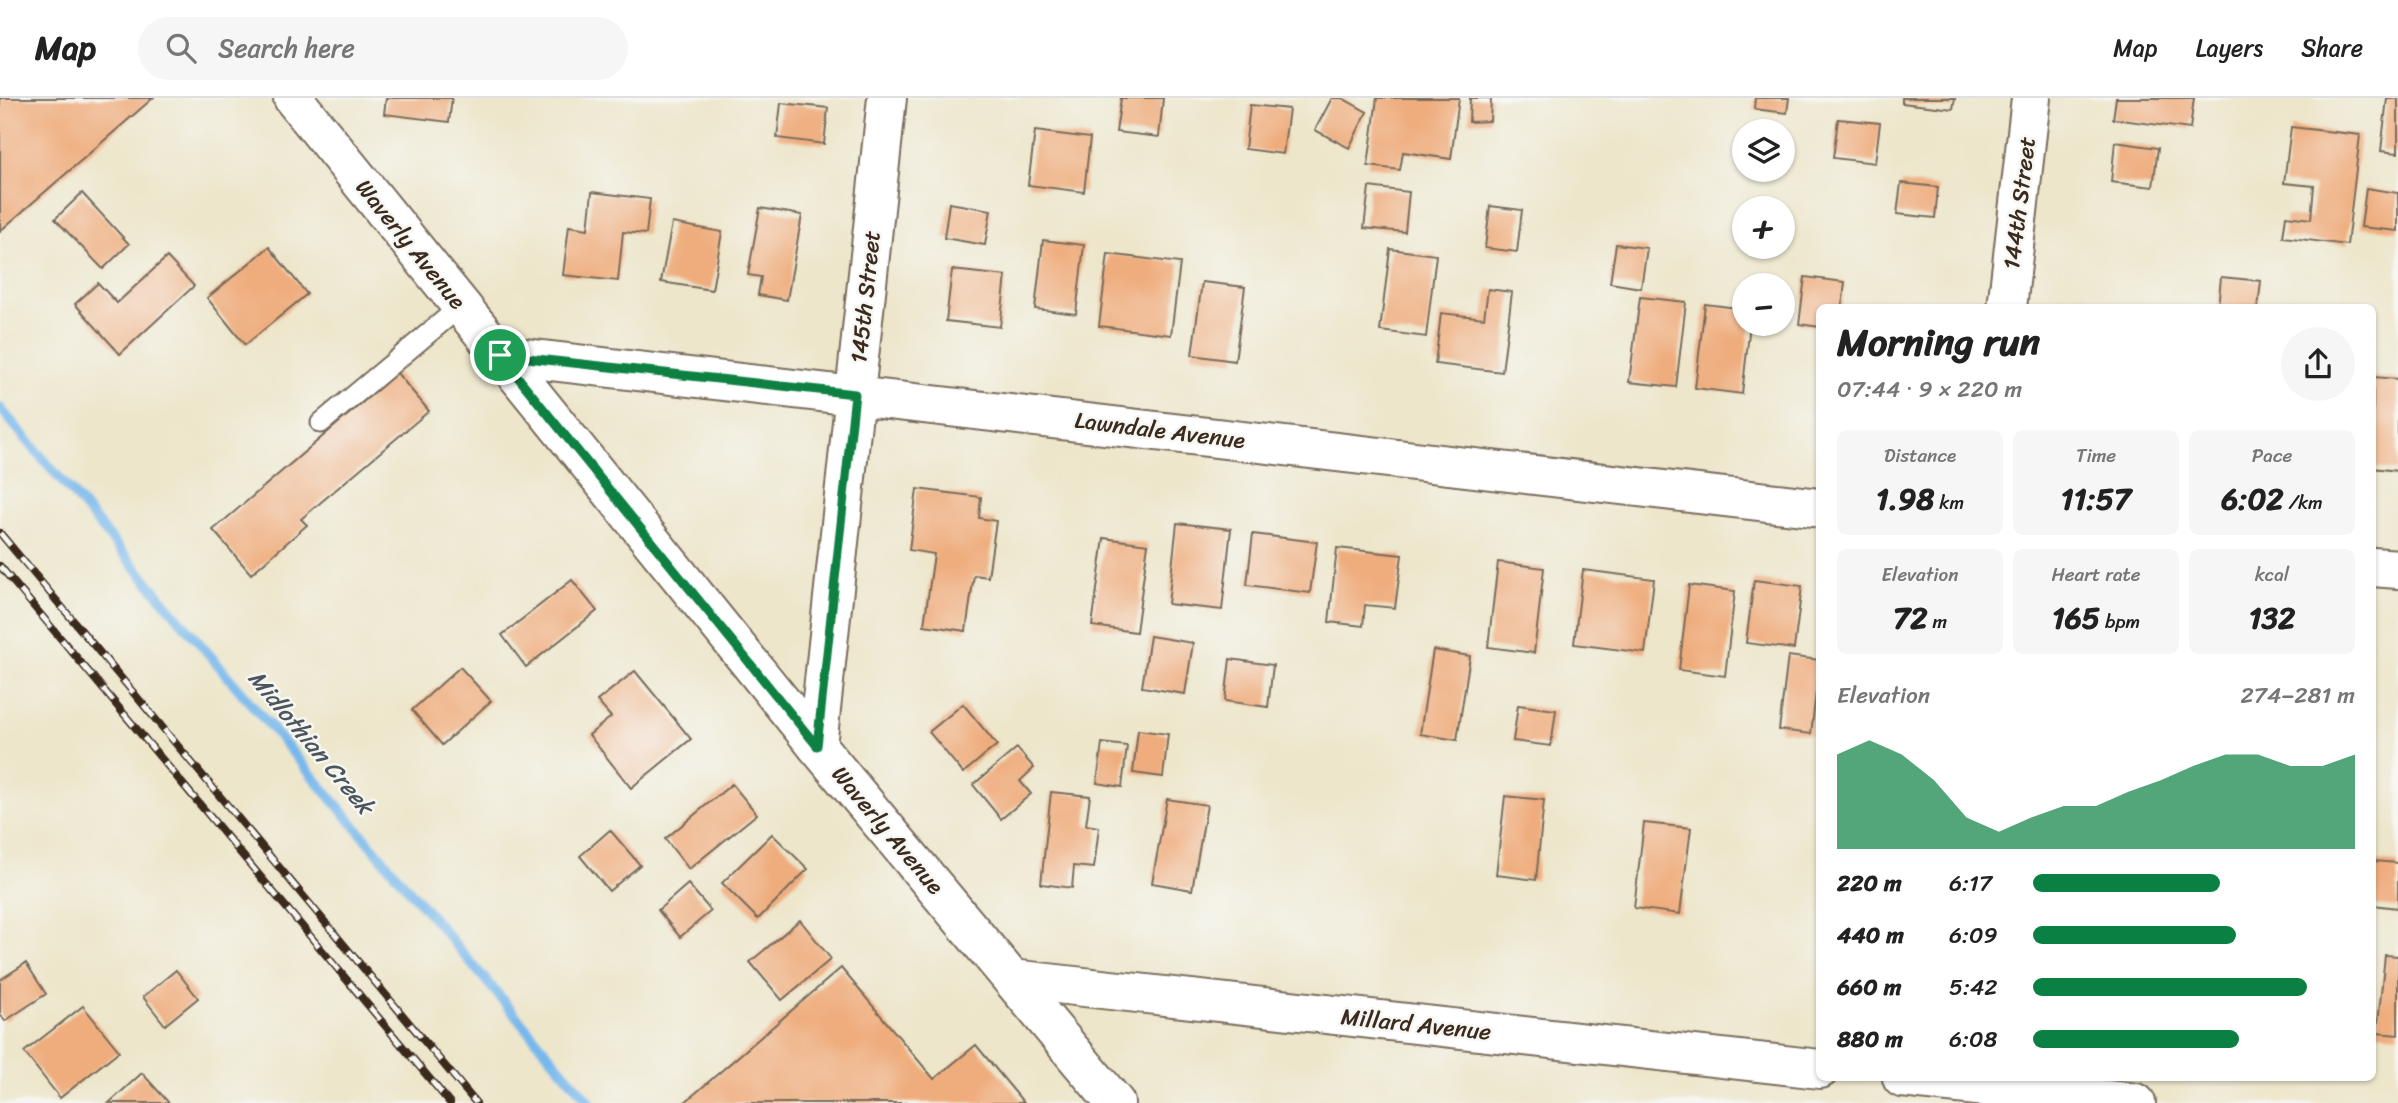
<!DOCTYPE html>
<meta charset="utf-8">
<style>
:root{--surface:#fff;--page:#f6f6f6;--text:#222;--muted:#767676;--line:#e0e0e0;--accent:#0b8043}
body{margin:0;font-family:Sriracha,sans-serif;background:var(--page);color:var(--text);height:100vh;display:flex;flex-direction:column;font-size:26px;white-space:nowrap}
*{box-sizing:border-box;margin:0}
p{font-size:23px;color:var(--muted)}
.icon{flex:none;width:38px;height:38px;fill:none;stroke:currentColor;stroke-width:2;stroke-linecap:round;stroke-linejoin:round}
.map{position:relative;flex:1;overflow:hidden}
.sheet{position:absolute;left:1816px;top:206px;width:560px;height:777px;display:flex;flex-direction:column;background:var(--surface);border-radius:10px;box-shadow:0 2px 5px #0004}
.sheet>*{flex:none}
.buttons{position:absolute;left:1732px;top:21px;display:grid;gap:14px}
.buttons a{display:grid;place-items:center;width:63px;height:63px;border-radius:50%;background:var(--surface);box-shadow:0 2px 5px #0004;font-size:35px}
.pin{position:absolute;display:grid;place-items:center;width:60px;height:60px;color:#fff;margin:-30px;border:4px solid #fff;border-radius:50%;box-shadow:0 2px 7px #0007}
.round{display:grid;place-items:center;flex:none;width:74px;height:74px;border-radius:37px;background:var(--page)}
.headline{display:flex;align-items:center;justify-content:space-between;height:119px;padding:0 21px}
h1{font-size:38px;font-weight:700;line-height:52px}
.figures{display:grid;grid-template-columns:repeat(3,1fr);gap:10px;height:119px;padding:7px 21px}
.figures div{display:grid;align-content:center;border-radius:10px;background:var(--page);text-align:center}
.figures b{font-size:30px;font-weight:700}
.figures small{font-size:19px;font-weight:400}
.figures p{font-size:19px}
.chart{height:196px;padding:14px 21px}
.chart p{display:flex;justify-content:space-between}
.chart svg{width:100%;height:126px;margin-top:7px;fill:var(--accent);opacity:.7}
ul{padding:0 21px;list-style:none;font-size:23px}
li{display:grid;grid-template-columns:112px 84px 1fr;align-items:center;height:52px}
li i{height:18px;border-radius:9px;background:var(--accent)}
header{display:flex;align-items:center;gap:42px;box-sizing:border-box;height:98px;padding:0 35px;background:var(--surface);border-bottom:2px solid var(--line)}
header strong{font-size:33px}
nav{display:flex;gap:38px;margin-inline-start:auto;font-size:24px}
.search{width:490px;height:63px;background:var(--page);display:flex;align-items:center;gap:18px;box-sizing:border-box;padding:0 24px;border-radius:38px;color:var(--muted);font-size:26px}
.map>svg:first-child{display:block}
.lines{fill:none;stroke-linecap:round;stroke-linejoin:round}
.stream{stroke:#77b8ec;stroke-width:10}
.building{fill:#efad7e}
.service-casing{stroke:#796c5b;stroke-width:23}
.minor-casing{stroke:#796c5b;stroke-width:42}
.service{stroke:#fff;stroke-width:19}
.minor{stroke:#fff;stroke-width:38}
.rail-casing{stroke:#3b2a1e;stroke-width:8}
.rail{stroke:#f6f6f2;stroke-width:5;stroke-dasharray:16;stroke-linecap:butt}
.route-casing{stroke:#fff;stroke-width:14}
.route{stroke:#0b8043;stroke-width:9}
.labels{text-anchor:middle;stroke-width:5;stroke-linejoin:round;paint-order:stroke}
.street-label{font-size:23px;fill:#3b2a1e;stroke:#f6f6f2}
.water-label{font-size:24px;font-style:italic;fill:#4d555c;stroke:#f6f6f2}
</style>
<header>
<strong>Map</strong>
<div class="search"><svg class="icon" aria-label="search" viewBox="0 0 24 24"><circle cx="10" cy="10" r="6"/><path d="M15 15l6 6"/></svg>Search here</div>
<nav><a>Map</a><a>Layers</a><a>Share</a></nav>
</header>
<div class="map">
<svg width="2398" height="1005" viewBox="0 0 2398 1005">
<rect width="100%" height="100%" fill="#f6f6f2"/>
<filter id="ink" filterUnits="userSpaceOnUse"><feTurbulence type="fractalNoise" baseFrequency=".0143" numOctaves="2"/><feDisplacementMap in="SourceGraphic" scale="14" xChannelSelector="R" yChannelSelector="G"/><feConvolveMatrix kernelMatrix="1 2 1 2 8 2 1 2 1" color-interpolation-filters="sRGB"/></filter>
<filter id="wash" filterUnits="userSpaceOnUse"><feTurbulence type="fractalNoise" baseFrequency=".00686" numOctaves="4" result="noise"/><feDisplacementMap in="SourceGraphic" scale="28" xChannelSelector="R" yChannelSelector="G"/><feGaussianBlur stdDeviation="1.57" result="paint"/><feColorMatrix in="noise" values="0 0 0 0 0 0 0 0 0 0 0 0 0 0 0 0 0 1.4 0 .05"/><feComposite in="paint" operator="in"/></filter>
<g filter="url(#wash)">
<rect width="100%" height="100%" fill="#ede6cb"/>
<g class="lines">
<!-- stream -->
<path class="stream" d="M 0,310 L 590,1005"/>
</g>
<g id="blocks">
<!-- building -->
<g class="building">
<path d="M 0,0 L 153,0 L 0,133 Z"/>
<path d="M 386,0 L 452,0 L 449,24 L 384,16 Z"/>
<path d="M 1121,0 L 1163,0 L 1159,39 L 1116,34 Z"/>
<path d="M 1332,0 L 1342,0 L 1367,14 L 1349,50 L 1315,32 Z"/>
<path d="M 1377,0 L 1459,0 L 1451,61 L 1403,54 L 1400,72 L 1368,68 Z"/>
<path d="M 1470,0 L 1491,0 L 1490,23 L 1469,24 Z"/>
<path d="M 1755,0 L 1789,0 L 1787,15 L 1754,11 Z"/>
<path d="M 1902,0 L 1955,0 L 1953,11 L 1902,5 Z"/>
<path d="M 2116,0 L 2194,0 L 2190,31 L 2113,21 Z"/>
<path d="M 2387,0 L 2398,1 L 2398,55 L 2381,53 Z"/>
<path d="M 781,5 L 828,10 L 824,46 L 777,40 Z"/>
<path d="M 1250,7 L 1289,11 L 1283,56 L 1245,51 Z"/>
<path d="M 1838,21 L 1880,25 L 1875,65 L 1833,60 Z"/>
<path d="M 2291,29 L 2360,37 L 2347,147 L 2283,139 L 2286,118 L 2311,121 L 2314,88 L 2284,85 Z"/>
<path d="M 1035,33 L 1090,40 L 1084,94 L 1028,87 Z"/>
<path d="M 2115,44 L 2158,50 L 2153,89 L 2111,84 Z"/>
<path d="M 1901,85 L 1938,89 L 1935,120 L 1897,116 Z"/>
<path d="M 1369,89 L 1409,94 L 1405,134 L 1364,130 Z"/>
<path d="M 2366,90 L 2398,95 L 2398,133 L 2361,129 Z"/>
<path d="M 592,94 L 650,101 L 646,136 L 623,134 L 618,183 L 563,177 L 569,128 L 588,131 Z"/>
<path d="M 82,95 L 129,146 L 103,171 L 55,121 Z"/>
<path d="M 949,105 L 991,112 L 985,147 L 944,140 Z"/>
<path d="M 1490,108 L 1522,112 L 1517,154 L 1485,150 Z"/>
<path d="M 760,110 L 802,117 L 787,202 L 758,197 L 761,179 L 748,177 Z"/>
<path d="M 672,125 L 722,134 L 712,192 L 661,184 Z"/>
<path d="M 1043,142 L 1084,147 L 1076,216 L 1035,211 Z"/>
<path d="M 1616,146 L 1647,150 L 1641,190 L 1610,185 Z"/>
<path d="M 269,149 L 307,196 L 245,247 L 207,200 Z"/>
<path d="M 1390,151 L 1436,157 L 1426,239 L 1380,233 Z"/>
<path d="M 1108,156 L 1180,165 L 1171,237 L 1099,228 Z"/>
<path d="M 167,159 L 194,188 L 120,256 L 75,206 L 98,185 L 117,205 Z"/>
<path d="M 952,172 L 1006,178 L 1000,229 L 946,223 Z"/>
<path d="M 1805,179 L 1845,184 L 1842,210 L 1820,210 L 1820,229 L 1799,226 Z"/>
<path d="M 2221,179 L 2261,183 L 2258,210 L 2218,210 Z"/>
<path d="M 1202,184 L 1245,189 L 1235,263 L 1192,257 Z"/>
<path d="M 1488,191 L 1512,194 L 1502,274 L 1435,266 L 1441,215 L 1484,220 Z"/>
<path d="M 1640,199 L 1686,204 L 1676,289 L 1629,284 Z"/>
<path d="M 1705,206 L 1745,211 L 1745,226 L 1750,226 L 1742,296 L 1695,290 Z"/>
<path d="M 397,275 L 429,313 L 301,421 L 307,427 L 251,476 L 213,432 Z"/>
<path d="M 2373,279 L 2398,281 L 2398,373 L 2373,370 Z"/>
<path d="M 917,391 L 981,399 L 979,420 L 996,423 L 988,479 L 974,477 L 966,533 L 924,527 L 934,456 L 909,452 Z"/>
<path d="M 1177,425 L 1231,431 L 1222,512 L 1168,506 Z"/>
<path d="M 1253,436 L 1317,444 L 1310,495 L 1247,487 Z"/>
<path d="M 1104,440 L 1148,446 L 1136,534 L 1092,528 Z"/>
<path d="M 1337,450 L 1402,457 L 1395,510 L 1365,507 L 1363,528 L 1329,524 Z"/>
<path d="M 1498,464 L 1544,470 L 1534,555 L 1488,549 Z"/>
<path d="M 1583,472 L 1654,481 L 1645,555 L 1574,546 Z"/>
<path d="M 572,482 L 597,513 L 526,569 L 502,537 Z"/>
<path d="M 1754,482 L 1802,488 L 1794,551 L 1746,545 Z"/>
<path d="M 1689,487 L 1735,493 L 1725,578 L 1679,572 Z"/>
<path d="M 1150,538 L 1193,545 L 1185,596 L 1142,589 Z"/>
<path d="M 1433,552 L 1470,558 L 1457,642 L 1420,636 Z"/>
<path d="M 1788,558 L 1820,562 L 1811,636 L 1779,632 Z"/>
<path d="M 1230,561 L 1273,567 L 1268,609 L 1225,603 Z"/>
<path d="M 460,569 L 491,603 L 442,647 L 412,612 Z"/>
<path d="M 635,573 L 691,641 L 631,690 L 589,637 L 611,619 L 597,603 Z"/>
<path d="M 963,606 L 997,647 L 963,675 L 929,634 Z"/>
<path d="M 1518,607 L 1556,612 L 1551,648 L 1513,643 Z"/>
<path d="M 1138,632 L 1168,636 L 1163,679 L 1133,675 Z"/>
<path d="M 1102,645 L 1127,648 L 1122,689 L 1097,685 Z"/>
<path d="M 1017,650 L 1034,670 L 1020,683 L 1031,696 L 1001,721 L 973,687 Z"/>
<path d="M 732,686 L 757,716 L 689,771 L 665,741 Z"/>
<path d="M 1051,694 L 1090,698 L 1086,727 L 1099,729 L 1094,770 L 1074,768 L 1072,790 L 1041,786 Z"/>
<path d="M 1505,698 L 1544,702 L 1536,782 L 1496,777 Z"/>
<path d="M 1167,701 L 1207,707 L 1192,792 L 1152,785 Z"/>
<path d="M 1644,725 L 1691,730 L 1680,816 L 1634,810 Z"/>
<path d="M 610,732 L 640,767 L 609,793 L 580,758 Z"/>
<path d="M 772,736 L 808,771 L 758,821 L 722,785 Z"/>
<path d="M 2373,763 L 2398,765 L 2398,810 L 2373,807 Z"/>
<path d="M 688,786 L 711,813 L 680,839 L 658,812 Z"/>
<path d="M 800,822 L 831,861 L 782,902 L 750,864 Z"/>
<path d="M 2385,857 L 2398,858 L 2398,937 L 2377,935 Z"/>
<path d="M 26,865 L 46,896 L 5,923 L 0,916 L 0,882 Z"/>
<path d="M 841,870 L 934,981 L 976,947 L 1024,1005 L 684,1005 Z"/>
<path d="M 176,872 L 198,900 L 165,927 L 143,899 Z"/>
<path d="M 83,908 L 119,953 L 60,1000 L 24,954 Z"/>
<path d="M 142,975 L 169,1005 L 109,1005 Z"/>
</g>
</g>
</g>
<g filter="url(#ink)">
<use href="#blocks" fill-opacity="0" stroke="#796c5b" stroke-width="2"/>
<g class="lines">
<defs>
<path id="service" d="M 321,325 L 461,208"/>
<g id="minor">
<path d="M 293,0 L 817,648 L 1115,1005"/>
<path d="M 2007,210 L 2031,0"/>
<path d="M 500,257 L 1820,410"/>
<path d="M 2373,469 L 2398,471"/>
<path d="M 817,648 L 887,0"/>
<path d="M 1012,881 L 1820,971"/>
<path d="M 1902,980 L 2136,1005"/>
</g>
</defs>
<!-- service casing -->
<use href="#service" class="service-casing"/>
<!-- minor casing -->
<use href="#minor" class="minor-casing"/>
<!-- service -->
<use href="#service" class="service"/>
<!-- minor -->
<use href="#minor" class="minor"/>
<defs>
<g id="rail">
<path d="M 0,435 L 476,1005"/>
<path d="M 0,468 L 450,1005"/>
</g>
</defs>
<!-- rail casing -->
<use href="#rail" class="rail-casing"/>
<!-- rail -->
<use href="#rail" class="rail"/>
</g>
</g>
<g class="lines" filter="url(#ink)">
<defs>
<path id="route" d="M 500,257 L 855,296 L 817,648 Z"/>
</defs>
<!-- route casing -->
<use href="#route" class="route-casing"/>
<!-- route -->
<use href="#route" class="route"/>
</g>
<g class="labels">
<!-- street labels -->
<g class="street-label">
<text transform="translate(2019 105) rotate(-83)" y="8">144th Street</text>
<text transform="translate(411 146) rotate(51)" y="8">Waverly Avenue</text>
<text transform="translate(865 199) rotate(-84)" y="8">145th Street</text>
<text transform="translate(1160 332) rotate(7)" y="8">Lawndale Avenue</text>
<text transform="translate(888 732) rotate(50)" y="8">Waverly Avenue</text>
<text transform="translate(1416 926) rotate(6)" y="8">Millard Avenue</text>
</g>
<!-- water labels -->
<g class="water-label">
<text transform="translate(311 644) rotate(50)" y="8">Midlothian Creek</text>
</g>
</g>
</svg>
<div class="buttons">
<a><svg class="icon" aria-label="layers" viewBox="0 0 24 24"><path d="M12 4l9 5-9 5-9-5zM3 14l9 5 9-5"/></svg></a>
<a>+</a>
<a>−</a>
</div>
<div class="pin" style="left:500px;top:257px;background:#1e9e55"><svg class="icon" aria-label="arrive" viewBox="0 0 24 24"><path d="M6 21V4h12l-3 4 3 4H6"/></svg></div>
<section class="sheet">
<div class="headline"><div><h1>Morning run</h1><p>07:44 · 9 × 220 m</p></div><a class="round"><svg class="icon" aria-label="share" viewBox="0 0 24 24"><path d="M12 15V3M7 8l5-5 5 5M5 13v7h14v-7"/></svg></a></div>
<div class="figures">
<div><p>Distance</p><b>1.98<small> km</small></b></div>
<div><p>Time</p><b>11:57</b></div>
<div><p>Pace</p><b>6:02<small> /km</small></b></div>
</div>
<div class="figures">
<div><p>Elevation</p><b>72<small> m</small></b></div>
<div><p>Heart rate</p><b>165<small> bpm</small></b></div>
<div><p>kcal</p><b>132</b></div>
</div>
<div class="chart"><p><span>Elevation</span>274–281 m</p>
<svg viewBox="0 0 160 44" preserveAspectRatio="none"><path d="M0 44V11L10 6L20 11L30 20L40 33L50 38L60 33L70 29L80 29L90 24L100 20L110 15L120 11L130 11L140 15L150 15L160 11V44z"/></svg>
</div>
<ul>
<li><b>220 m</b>6:17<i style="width:58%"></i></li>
<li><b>440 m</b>6:09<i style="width:63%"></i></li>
<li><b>660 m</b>5:42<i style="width:85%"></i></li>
<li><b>880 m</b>6:08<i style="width:64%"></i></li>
</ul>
</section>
</div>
